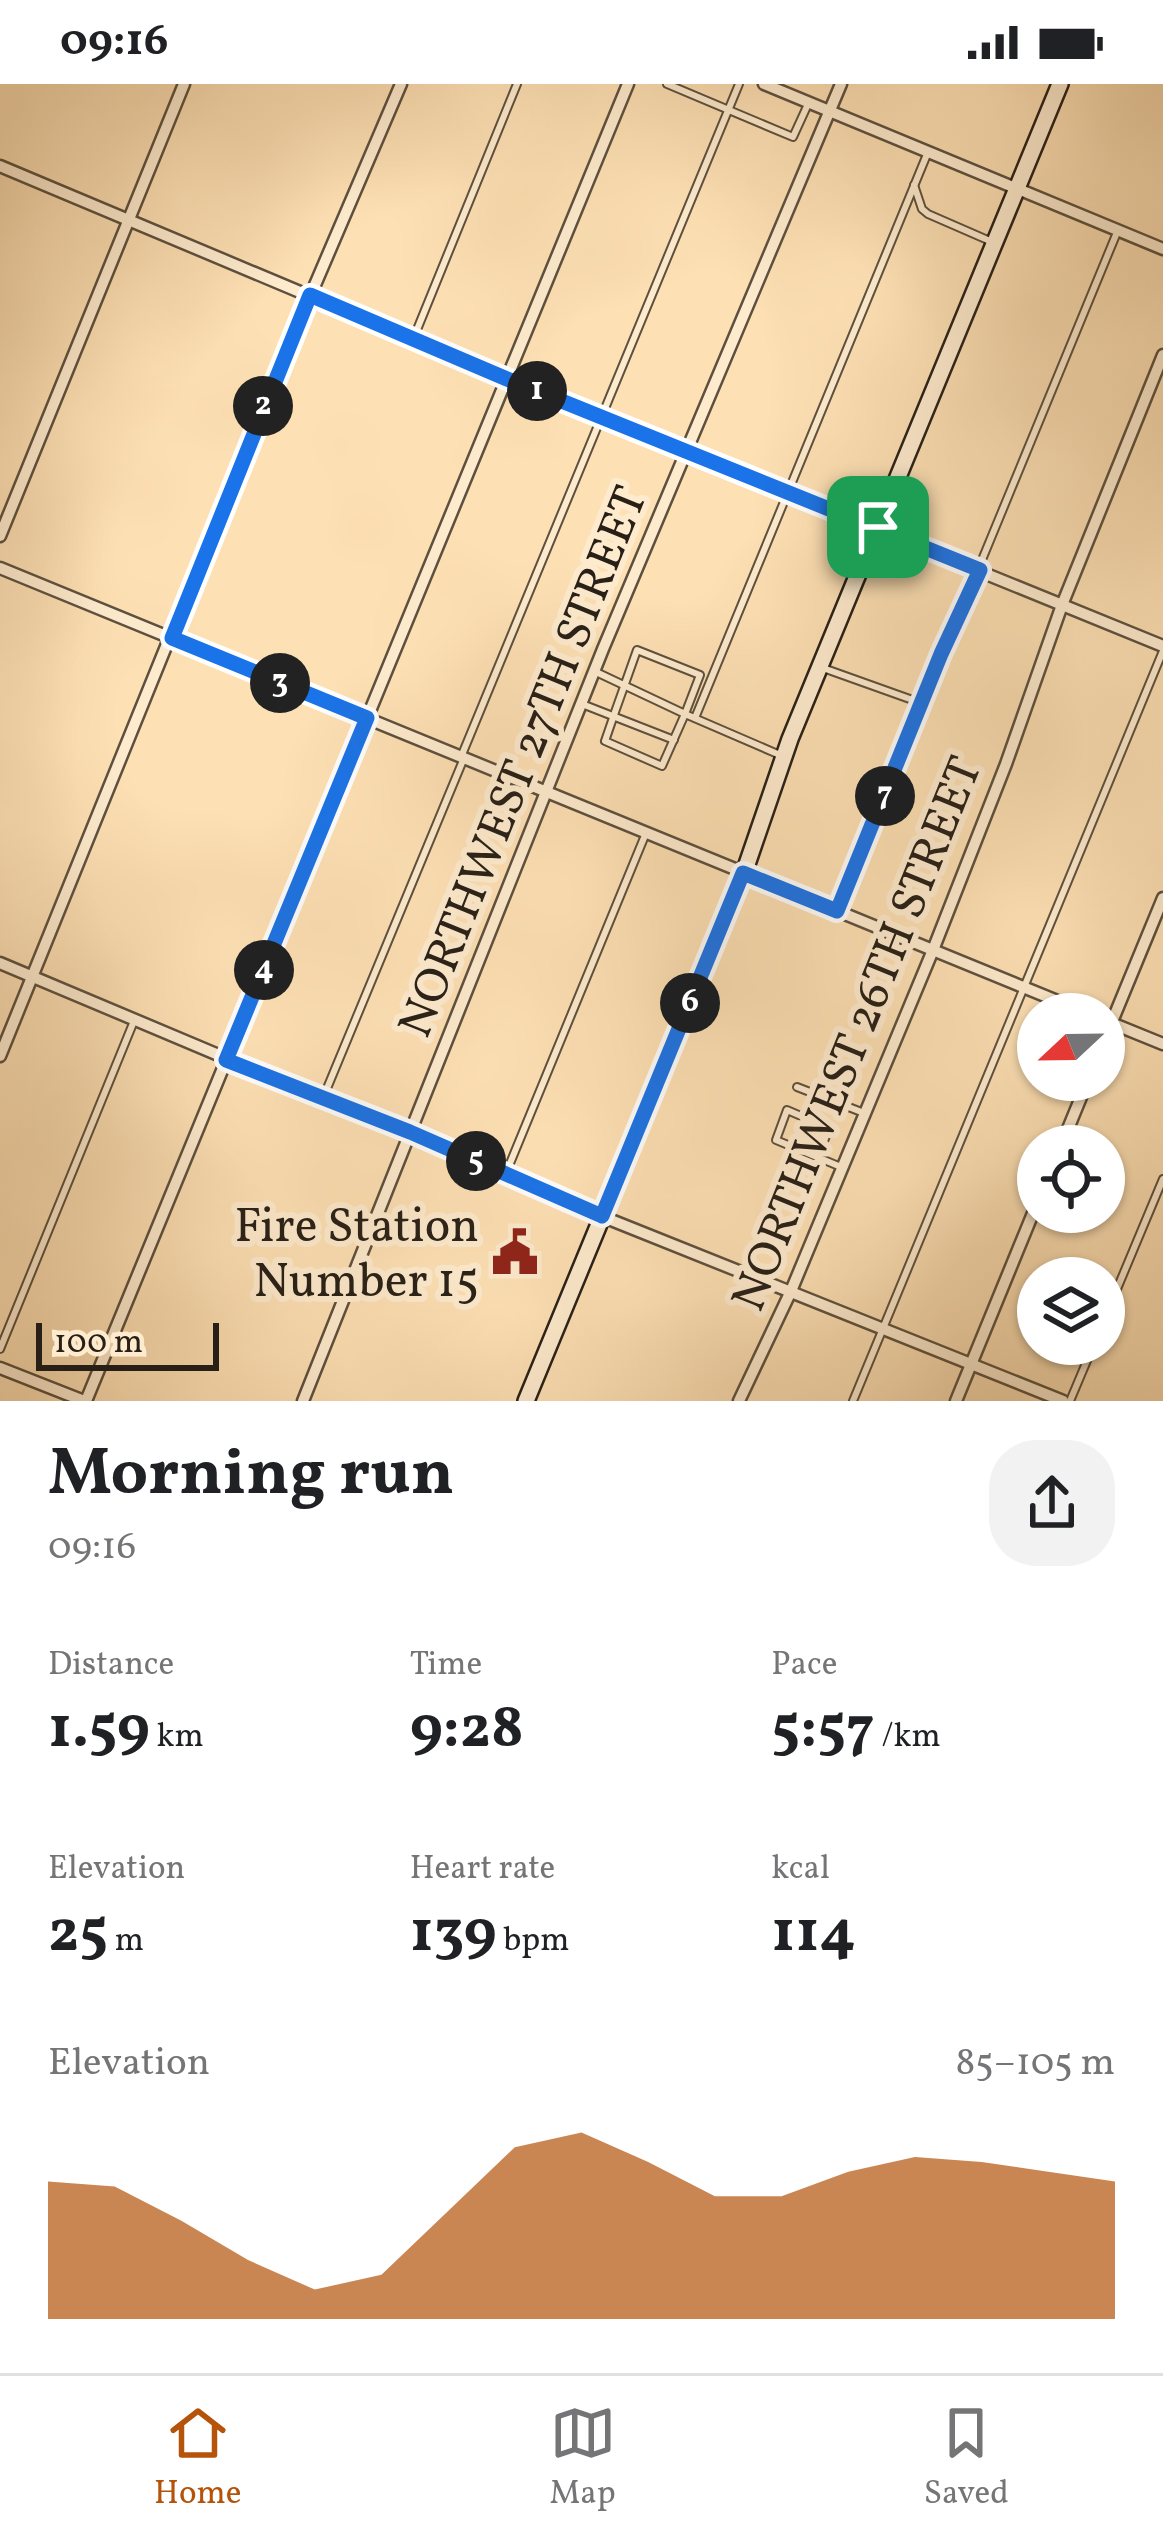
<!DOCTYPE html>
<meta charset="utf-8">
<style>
:root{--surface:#fff;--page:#f2f2f2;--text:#202124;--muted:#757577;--line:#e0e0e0;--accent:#b45309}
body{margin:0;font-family:Vollkorn,serif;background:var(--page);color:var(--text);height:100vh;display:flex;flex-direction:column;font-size:45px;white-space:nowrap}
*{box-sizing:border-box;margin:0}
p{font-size:39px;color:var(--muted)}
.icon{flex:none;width:66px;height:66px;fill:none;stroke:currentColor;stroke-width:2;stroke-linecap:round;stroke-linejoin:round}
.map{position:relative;height:1317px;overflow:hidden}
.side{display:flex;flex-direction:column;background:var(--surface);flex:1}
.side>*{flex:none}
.needle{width:78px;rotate:248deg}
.controls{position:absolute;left:1017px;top:909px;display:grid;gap:24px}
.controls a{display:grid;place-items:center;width:108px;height:108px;border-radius:50%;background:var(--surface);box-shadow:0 3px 9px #0004;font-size:60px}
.scale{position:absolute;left:36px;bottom:30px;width:183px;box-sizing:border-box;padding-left:12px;border:6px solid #282017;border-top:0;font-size:33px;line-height:42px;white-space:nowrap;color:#282017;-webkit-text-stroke:9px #feebce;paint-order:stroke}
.pin{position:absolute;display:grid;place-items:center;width:102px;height:102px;color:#fff;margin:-51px;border-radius:24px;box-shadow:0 6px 18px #0006}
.km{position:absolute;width:60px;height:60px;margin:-30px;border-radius:50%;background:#222;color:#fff;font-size:33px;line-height:60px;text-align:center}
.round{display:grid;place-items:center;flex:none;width:126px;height:126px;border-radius:48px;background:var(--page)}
.overview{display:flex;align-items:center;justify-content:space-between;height:204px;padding:0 48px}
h1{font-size:66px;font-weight:700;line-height:90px}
.figures{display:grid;grid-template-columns:repeat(3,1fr);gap:18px;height:204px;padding:12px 48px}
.figures div{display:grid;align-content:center}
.figures b{font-size:60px;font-weight:700}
.figures small{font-size:33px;font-weight:400}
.figures p{font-size:33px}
.chart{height:336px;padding:24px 48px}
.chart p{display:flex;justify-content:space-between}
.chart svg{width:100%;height:216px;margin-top:12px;fill:var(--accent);opacity:.7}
.status{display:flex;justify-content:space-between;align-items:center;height:84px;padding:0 60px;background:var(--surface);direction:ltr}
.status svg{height:33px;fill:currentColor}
.tabs{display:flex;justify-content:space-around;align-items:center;height:168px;border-top:3px solid var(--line);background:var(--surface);font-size:33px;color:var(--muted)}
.tabs a{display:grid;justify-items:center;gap:6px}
.tabs .on{color:var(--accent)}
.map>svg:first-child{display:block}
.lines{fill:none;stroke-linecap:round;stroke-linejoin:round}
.service-casing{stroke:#5d503e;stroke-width:10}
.minor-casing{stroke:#5d503e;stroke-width:15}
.secondary-casing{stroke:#282017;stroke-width:20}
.service{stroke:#feebce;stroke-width:6}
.minor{stroke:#feebce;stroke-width:10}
.secondary{stroke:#feebce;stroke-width:15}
.route-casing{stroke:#fff;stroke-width:24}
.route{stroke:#1a73e8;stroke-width:15}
.labels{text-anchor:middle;stroke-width:12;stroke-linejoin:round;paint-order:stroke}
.street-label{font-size:48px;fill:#282017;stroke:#feebce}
.poi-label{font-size:48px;fill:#282017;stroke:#feebce;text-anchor:end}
</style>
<div class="status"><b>09:16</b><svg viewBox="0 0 49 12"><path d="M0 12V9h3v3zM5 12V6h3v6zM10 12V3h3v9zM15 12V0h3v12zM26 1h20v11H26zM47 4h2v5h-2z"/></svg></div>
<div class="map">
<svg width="1163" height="1317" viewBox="0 0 1163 1317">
<rect width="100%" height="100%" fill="#fde0b4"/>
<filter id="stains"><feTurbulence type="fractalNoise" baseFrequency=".00167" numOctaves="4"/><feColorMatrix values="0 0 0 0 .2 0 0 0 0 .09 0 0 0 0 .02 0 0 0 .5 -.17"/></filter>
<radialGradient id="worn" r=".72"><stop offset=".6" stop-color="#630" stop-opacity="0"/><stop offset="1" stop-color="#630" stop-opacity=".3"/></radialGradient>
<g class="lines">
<defs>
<g id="service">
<path d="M 667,0 L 793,53 L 809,18"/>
<path d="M 914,101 L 922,125 L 928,130 L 990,157"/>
<path d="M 414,253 L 517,0"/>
<path d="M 823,584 L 921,619"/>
<path d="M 596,588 L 685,630 L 662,682 L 605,657 L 614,631 L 615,628 L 637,566 L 700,591 L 685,630 L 780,671"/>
<path d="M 582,620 L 674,656"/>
<path d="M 695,634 L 928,68"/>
<path d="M 461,673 L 739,0"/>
<path d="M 838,825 L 1118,146"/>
<path d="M 797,1003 L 864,1029"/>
<path d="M 323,1014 L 464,674"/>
<path d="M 818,1073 L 829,1044 L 787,1026 L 776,1056 L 841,1083"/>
<path d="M 506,1089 L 646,749"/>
<path d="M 1104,1236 L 1163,1095"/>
<path d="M 0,1265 L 134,937"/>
<path d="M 853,1317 L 1163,567"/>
<path d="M 1070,1317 L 1094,1260"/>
</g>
<g id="minor">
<path d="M 764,0 L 1163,165"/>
<path d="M 0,82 L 507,295 L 1163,562"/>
<path d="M 0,452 L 184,0"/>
<path d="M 0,484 L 1089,930"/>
<path d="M 0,879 L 601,1132 L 1063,1317"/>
<path d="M 1104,936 L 1163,960"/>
<path d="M 1104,957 L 1163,814"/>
<path d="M 0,972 L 270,306 L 401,0"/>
<path d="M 1061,1062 L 1088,996"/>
<path d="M 0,1284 L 84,1317"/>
<path d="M 86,1317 L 628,0"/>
<path d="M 303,1317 L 603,565 L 841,0"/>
<path d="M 739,1317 L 791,1207 L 933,866 L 1006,680 L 1062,521 L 1163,271"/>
<path d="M 956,1317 L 1038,1117"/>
</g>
<path id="secondary" d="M 526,1317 L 744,789 L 790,655 L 1060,0"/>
</defs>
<!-- service casing -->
<use href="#service" class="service-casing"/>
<!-- minor casing -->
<use href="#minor" class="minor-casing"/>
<!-- secondary casing -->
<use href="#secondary" class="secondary-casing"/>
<!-- service -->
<use href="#service" class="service"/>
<!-- minor -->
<use href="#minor" class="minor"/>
<!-- secondary -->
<use href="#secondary" class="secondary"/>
</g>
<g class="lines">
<defs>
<path id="route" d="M 310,211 L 507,295 L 980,486 L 941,570 L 837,827 L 743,789 L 602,1132 L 410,1048 L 226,976 L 367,634 L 172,554 Z"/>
</defs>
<!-- route casing -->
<use href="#route" class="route-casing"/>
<!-- route -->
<use href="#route" class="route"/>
</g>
<!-- icons -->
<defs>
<symbol id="civic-bare" viewBox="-9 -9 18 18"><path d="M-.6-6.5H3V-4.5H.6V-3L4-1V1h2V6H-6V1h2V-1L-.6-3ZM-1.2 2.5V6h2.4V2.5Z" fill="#8f2418" stroke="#feebce" stroke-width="2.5" paint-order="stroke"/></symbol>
</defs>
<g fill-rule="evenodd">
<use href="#civic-bare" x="482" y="1135" width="66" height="66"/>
</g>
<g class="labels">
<!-- street labels -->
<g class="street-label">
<text transform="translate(521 677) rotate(-68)" y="17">NORTHWEST 27TH STREET</text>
<text transform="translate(855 949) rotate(-68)" y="17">NORTHWEST 26TH STREET</text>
</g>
<!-- poi labels -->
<g class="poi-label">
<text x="479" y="1157">Fire Station<tspan x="479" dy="55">Number 15</tspan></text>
</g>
</g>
<rect width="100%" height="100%" filter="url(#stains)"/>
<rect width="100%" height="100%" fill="url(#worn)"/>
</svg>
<div class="controls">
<a><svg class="needle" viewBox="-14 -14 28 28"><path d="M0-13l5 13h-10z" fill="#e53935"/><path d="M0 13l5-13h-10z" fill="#757577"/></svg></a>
<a><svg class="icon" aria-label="locate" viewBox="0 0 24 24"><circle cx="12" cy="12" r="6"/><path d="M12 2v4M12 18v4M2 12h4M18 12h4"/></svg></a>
<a><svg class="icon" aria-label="layers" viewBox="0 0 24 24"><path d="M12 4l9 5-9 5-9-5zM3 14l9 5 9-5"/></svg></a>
</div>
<div class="scale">100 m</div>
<div class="pin" style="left:878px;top:443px;background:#1e9e55"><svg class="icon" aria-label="arrive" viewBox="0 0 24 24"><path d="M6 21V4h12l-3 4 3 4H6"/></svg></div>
<b class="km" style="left:537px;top:307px">1</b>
<b class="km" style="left:263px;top:322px">2</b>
<b class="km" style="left:280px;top:599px">3</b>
<b class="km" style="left:264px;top:886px">4</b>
<b class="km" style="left:476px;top:1077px">5</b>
<b class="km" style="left:690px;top:919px">6</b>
<b class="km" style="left:885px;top:712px">7</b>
</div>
<section class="side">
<div class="overview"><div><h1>Morning run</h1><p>09:16</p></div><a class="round"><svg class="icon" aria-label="share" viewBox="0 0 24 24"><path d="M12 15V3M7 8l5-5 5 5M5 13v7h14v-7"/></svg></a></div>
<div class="figures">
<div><p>Distance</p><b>1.59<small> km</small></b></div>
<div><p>Time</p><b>9:28</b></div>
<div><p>Pace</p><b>5:57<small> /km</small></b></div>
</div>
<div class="figures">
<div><p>Elevation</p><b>25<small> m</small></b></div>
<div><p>Heart rate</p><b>139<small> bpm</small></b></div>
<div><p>kcal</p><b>114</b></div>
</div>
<div class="chart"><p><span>Elevation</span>85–105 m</p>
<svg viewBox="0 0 160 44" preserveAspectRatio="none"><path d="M0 44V16L10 17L20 24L30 32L40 38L50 35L60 22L70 9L80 6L90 12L100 19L110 19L120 14L130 11L140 12L150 14L160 16V44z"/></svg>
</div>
</section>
<nav class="tabs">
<a class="on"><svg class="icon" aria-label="home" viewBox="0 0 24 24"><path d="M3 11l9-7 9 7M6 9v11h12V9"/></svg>Home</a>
<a><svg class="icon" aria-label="map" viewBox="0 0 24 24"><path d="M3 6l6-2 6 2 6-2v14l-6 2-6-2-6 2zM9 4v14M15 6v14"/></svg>Map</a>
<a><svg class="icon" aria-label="saved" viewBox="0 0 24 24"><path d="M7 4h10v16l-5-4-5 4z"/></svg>Saved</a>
</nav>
